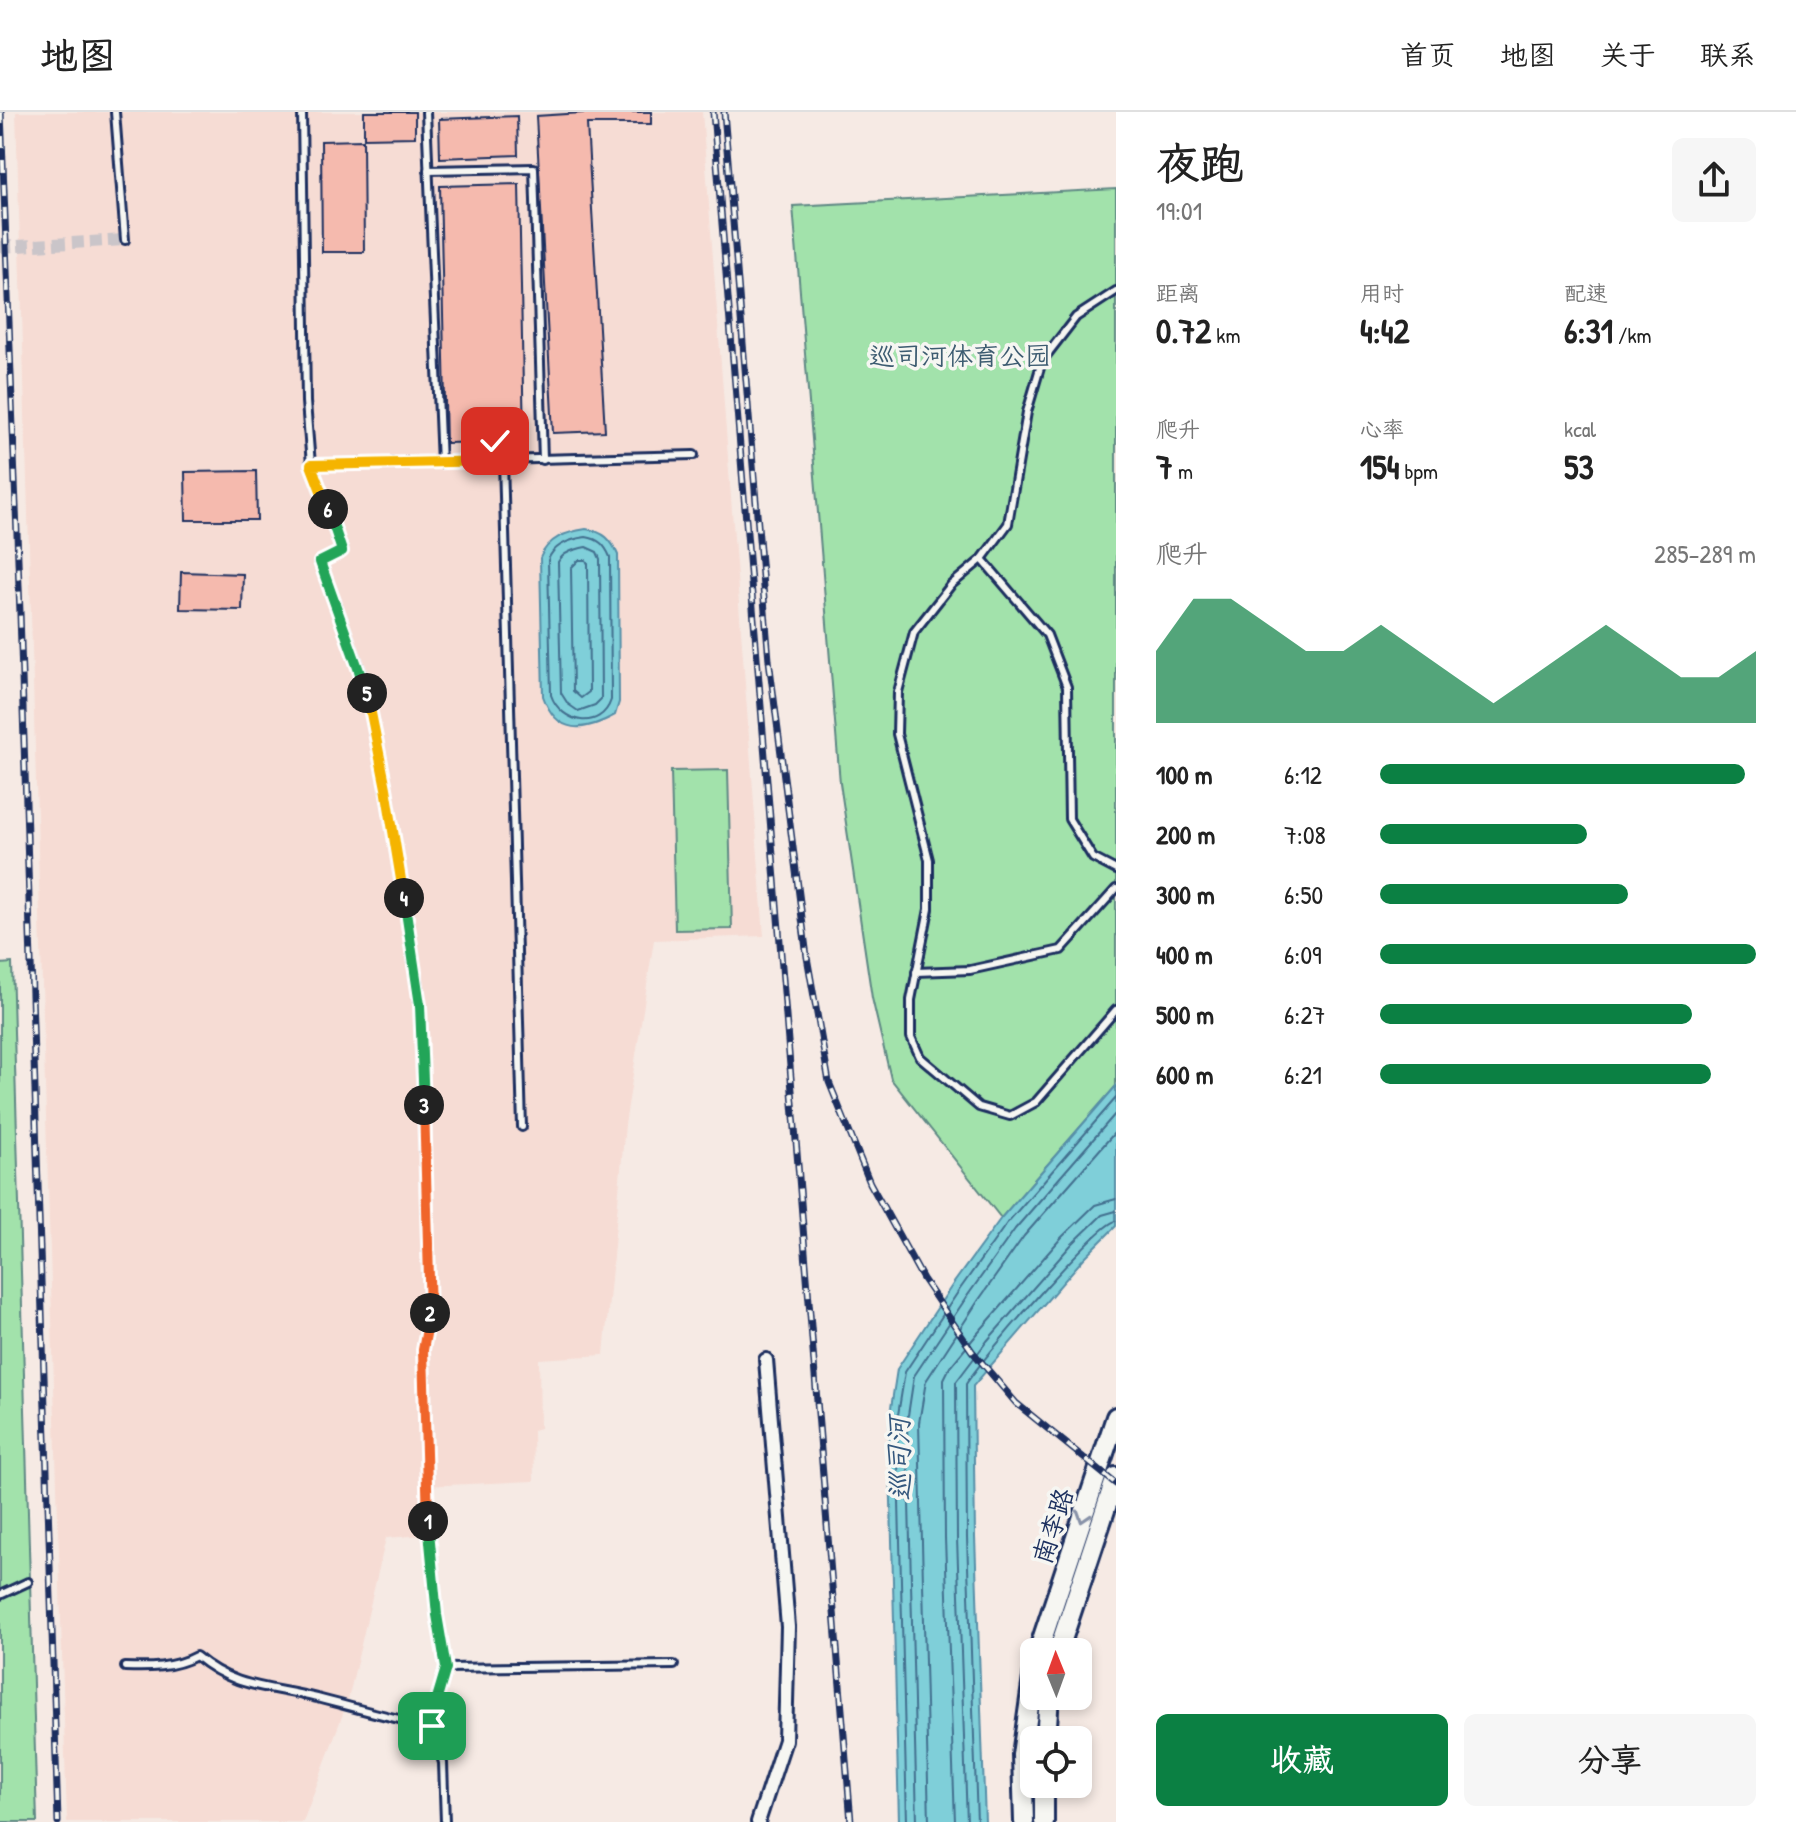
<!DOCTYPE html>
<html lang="zh">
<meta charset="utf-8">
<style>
:root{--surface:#fff;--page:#f6f6f6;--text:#222;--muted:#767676;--line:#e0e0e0;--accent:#0b8043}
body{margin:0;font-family:"Patrick Hand","LXGW WenKai TC",sans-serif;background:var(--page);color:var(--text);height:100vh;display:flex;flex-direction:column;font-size:30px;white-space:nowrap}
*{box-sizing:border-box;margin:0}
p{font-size:26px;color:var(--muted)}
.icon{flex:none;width:44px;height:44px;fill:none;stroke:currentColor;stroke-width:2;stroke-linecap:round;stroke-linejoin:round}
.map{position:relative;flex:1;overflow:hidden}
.panel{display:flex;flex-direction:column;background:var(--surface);width:680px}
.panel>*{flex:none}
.needle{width:52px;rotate:359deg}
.fabs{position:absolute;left:1020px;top:1526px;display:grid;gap:16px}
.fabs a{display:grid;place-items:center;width:72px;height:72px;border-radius:12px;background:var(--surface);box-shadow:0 4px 12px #0003;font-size:40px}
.pin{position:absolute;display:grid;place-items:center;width:68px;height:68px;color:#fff;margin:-34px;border-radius:16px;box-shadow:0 4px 12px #0006}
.km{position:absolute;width:40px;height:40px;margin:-20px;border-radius:50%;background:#222;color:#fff;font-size:22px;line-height:40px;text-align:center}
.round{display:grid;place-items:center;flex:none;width:84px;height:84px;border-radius:12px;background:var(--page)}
.overview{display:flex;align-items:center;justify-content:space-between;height:136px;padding:0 40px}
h1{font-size:44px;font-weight:800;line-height:60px}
.figures{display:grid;grid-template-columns:repeat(3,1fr);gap:12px;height:136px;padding:8px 40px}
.figures div{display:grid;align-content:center}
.figures b{font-size:34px;font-weight:800}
.figures small{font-size:22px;font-weight:400}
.figures p{font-size:22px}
.chart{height:224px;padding:16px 40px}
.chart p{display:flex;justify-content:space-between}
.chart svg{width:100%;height:144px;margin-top:8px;fill:var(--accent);opacity:.7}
.primary-button{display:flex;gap:16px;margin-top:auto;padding:16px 40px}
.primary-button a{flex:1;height:92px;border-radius:12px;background:var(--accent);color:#fff;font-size:32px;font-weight:800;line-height:92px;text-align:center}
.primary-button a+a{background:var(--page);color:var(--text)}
ul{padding:0 40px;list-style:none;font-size:26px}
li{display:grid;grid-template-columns:128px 96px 1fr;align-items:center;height:60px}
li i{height:20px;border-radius:10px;background:var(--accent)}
header{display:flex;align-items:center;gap:48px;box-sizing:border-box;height:112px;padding:0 40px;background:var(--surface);border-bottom:2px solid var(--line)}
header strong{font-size:38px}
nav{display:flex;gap:44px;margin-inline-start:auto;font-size:28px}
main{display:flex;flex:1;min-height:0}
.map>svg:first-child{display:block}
.built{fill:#f6dcd4}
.green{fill:#a2e2ab;stroke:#5e8884;stroke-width:2}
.water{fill:#7fcfd9;stroke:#578fa8;stroke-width:2}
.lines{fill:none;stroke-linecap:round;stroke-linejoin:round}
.shore{stroke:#436f8f;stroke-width:2}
.building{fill:#f5baae;stroke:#1b2f5e;stroke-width:2}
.street-tunnel{stroke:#cac5c9;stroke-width:12;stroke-dasharray:12 6;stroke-linecap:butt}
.lane-casing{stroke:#1b2f5e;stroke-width:12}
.street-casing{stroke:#1b2f5e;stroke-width:18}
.secondary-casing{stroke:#1b2f5e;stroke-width:24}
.lane{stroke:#f6f6f2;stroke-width:6}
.street{stroke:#f6f6f2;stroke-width:12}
.secondary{stroke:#f6f6f2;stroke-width:18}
.rail-casing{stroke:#1b2f5e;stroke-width:7}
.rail{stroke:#f6f6f2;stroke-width:4;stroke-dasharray:12;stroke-linecap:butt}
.oneway{stroke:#8892a8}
.split-1-casing{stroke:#fff;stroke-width:16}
.split-2-casing{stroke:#fff;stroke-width:16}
.split-3-casing{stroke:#fff;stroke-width:16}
.split-4-casing{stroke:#fff;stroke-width:16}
.split-5-casing{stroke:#fff;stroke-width:16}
.split-6-casing{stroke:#fff;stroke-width:16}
.split-7-casing{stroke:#fff;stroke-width:16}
.split-1{stroke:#22a559;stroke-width:10}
.split-2{stroke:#f0652b;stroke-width:10}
.split-3{stroke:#f0652b;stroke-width:10}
.split-4{stroke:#22a559;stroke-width:10}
.split-5{stroke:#f5b400;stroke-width:10}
.split-6{stroke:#22a559;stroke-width:10}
.split-7{stroke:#f5b400;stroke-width:10}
.labels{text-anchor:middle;stroke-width:7;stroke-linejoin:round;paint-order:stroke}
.park-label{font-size:26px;fill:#3d5c71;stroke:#f6f6f2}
.street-label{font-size:26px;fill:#1b2f5e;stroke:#f6f6f2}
.water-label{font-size:28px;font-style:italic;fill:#34577d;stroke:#f6f6f2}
</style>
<header>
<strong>地图</strong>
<nav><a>首页</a><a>地图</a><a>关于</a><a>联系</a></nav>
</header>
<main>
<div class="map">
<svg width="1116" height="1710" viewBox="0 0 1116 1710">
<rect width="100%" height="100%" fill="#f6eae4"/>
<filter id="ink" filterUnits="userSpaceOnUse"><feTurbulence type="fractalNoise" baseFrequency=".0125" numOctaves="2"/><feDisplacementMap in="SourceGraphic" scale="16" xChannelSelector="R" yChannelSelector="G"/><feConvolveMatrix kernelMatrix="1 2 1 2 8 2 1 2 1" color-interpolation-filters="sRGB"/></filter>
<g filter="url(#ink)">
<!-- built -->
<path class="built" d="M 16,0 L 702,0 L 764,824 L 654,828 L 625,1013 L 604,1243 L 539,1247 L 540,1316 L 533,1318 L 534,1369 L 424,1374 L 424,1423 L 386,1426 L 348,1588 L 303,1710 L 67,1710 Z"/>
<!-- green -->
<g class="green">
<path d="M 1116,77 L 1116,974 L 1001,1106 L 891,967 L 872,886 L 840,671 L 793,94 Z"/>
<path d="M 728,658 L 732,817 L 675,818 L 671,659 Z"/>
<path d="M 12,851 L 37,1710 L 0,1710 L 0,852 Z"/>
</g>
<!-- water -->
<g class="water">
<path d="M 586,417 C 604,420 611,427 618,443 L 619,590 L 615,603 C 584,620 557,624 543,584 L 540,446 C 548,426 566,420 586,417 Z"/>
<path d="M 1116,974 L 1116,1114 L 1084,1146 L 973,1274 L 975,1425 L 985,1710 L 899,1710 L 889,1309 L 897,1257 L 953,1172 L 1001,1106 Z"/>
</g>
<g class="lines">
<!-- shore -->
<g class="shore">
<path d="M 586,425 C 599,427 605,433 610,445 L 611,588 C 601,619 561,612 551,583 L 548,448 C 554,432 571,427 586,425 Z"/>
<path d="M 586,435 L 597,440 L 600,447 L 601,587 L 595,593 L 578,599 L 568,592 L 561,581 L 558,450 C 563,440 576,437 586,435 Z"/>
<path d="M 579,448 L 586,448 L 588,452 L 589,580 L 581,586 L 573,579 L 571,456 Z"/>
<path d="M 907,1710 L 897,1309 L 905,1260 L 960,1177 L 1007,1111 L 1116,986"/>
<path d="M 917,1710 L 907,1310 L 914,1264 L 968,1183 L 1015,1117 L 1116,1001"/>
<path d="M 929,1710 L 919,1311 L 926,1269 L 978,1189 L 1024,1124 L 1116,1019"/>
<path d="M 955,1710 L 945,1426 L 944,1267 L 950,1255 L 978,1221 L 1062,1125 L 1095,1093 L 1116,1087"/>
<path d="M 967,1710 L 957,1426 L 956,1270 L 987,1229 L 1071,1133 L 1102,1103 L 1116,1099"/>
<path d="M 977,1710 L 967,1426 L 966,1272 C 979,1250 1098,1111 1116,1109"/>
</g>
</g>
<!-- building -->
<g class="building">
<path d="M 364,0 L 415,0 L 415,25 L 364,26 Z"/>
<path d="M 598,0 L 651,0 L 651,12 L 587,12 L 605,319 L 553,321 L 536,4 Z"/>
<path d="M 517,4 L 518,43 L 440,46 L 439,7 Z"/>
<path d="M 363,28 L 364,140 L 322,140 L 321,29 Z"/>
<path d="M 519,72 L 524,329 L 501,329 L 499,324 L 494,323 L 489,330 L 446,331 L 440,74 Z"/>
<path d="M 256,359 L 257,408 L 186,408 L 185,360 Z"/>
<path d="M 181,460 L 243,462 L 242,498 L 180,497 Z"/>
</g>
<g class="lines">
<!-- street-tunnel -->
<path class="street-tunnel" d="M 0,135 L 125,128"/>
<defs>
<g id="lane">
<path d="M 115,0 L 125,128"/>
<path d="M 302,0 L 306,290 L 311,353 L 342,439 L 320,450 L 365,572 L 386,676 L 410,826 L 420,893 L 430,1201 L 423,1238 L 428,1401 L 437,1503 L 446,1556 L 433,1600 L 432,1614 L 443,1651 L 445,1710"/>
<path d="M 426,0 L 441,351"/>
<path d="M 428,58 L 534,56 L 543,348"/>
<path d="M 1116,179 L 1076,205 L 1042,249 L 1027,300 L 1008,412 L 982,447 L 951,473 L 914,520 L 898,580 L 897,622 L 929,748 L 929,797 L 911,888 L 911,925 L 920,945 L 979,995 L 1010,1004 L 1036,990 L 1116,898"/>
<path d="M 495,329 L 495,349"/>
<path d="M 503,349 L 522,1015"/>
<path d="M 311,353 L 694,343"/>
<path d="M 982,447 L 1047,523 L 1067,575 L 1069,707 L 1093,746 L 1116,758"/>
<path d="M 916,860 L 970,858 L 1061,838 L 1116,777"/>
<path d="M 0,1483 L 28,1470"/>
<path d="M 125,1555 C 148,1556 174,1556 196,1544 C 235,1577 270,1574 317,1586 C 356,1596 393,1607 432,1614"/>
<path d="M 446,1556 L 674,1553"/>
</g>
<path id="street" d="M 758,1710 L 785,1628 L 788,1515 L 766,1248"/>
<g id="secondary">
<path d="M 1038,1540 L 1116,1305"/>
<path d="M 1058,1540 L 1116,1365"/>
<path d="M 1046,1628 L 1049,1584"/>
<path d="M 1044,1672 L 1044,1710"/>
<path d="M 1024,1710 L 1022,1643 L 1034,1559"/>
</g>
</defs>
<!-- lane casing -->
<use href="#lane" class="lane-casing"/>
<!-- street casing -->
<use href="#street" class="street-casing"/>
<!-- secondary casing -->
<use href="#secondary" class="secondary-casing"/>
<!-- lane -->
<use href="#lane" class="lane"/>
<!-- street -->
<use href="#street" class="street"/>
<!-- secondary -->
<use href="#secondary" class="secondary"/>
<defs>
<g id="rail">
<path d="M 1,0 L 20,501 L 58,1710"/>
<path d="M 713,0 L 851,1710"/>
<path d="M 724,0 L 769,548 L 807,845 L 829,970 L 870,1071 L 923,1167 L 972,1239 L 1016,1291 L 1116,1372"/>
</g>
</defs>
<!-- rail casing -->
<use href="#rail" class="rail-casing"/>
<!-- rail -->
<use href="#rail" class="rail"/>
</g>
<!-- one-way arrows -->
<defs><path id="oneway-chevron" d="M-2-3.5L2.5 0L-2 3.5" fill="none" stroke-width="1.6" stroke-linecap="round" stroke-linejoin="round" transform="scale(2)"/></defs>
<use class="oneway" href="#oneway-chevron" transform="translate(1083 1405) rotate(108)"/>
</g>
<g class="lines" filter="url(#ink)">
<defs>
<path id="split-1" d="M 428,1409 L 437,1503 L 446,1556 L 433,1600 L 432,1614"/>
<path id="split-2" d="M 428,1409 L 423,1238 L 430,1201"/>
<path id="split-3" d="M 424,993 L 430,1201"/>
<path id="split-4" d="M 404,786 L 420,893 L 424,993"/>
<path id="split-5" d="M 367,581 L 386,676 L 404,786"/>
<path id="split-6" d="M 328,397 L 342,439 L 320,450 L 367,581"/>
<path id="split-7" d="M 328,397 L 311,353 L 495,349 L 495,329"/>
</defs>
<!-- split-1 casing -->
<use href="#split-1" class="split-1-casing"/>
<!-- split-2 casing -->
<use href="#split-2" class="split-2-casing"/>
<!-- split-3 casing -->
<use href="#split-3" class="split-3-casing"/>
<!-- split-4 casing -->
<use href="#split-4" class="split-4-casing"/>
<!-- split-5 casing -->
<use href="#split-5" class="split-5-casing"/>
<!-- split-6 casing -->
<use href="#split-6" class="split-6-casing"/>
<!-- split-7 casing -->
<use href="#split-7" class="split-7-casing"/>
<!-- split-1 -->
<use href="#split-1" class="split-1"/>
<!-- split-2 -->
<use href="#split-2" class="split-2"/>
<!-- split-3 -->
<use href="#split-3" class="split-3"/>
<!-- split-4 -->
<use href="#split-4" class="split-4"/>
<!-- split-5 -->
<use href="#split-5" class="split-5"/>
<!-- split-6 -->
<use href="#split-6" class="split-6"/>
<!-- split-7 -->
<use href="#split-7" class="split-7"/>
</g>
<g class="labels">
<!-- park labels -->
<g class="park-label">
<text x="960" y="253">巡司河体育公园</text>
</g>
<!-- street labels -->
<g class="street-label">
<text transform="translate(1053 1414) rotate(-72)" y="9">南李路</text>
</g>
<!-- water labels -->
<g class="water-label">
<text transform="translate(899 1347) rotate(-91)" y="10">巡司河</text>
</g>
</g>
</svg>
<div class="fabs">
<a><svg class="needle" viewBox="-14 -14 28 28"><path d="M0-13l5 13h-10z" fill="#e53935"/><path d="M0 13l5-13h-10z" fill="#767676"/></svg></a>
<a><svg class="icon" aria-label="locate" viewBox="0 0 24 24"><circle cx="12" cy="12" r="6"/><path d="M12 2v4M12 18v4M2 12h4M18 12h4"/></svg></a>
</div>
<div class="pin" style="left:432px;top:1614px;background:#1e9e55"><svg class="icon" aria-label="arrive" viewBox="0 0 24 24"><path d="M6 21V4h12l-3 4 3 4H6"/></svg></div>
<div class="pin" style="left:495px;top:329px;background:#d93025"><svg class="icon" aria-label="check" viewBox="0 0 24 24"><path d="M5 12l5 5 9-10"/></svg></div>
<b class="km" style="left:428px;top:1409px">1</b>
<b class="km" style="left:430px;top:1201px">2</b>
<b class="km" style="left:424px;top:993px">3</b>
<b class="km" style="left:404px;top:786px">4</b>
<b class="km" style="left:367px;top:581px">5</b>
<b class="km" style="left:328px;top:397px">6</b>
</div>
<section class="panel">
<div class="overview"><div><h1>夜跑</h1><p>19:01</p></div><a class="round"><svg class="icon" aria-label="share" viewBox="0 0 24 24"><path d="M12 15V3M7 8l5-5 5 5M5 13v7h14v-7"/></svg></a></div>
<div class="figures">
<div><p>距离</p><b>0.72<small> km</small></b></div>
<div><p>用时</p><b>4:42</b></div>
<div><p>配速</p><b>6:31<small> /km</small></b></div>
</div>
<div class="figures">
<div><p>爬升</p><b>7<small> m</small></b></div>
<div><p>心率</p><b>154<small> bpm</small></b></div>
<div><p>kcal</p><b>53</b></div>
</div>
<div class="chart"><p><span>爬升</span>285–289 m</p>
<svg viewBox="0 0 160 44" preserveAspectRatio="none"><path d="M0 44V22L10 6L20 6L30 14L40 22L50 22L60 14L70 22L80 30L90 38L100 30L110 22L120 14L130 22L140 30L150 30L160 22V44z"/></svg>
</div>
<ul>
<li><b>100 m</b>6:12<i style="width:97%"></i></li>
<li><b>200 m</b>7:08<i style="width:55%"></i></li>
<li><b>300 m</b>6:50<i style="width:66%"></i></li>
<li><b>400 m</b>6:09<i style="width:100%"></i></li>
<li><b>500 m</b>6:27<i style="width:83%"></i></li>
<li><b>600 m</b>6:21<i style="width:88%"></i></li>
</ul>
<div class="primary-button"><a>收藏</a><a>分享</a></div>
</section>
</main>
